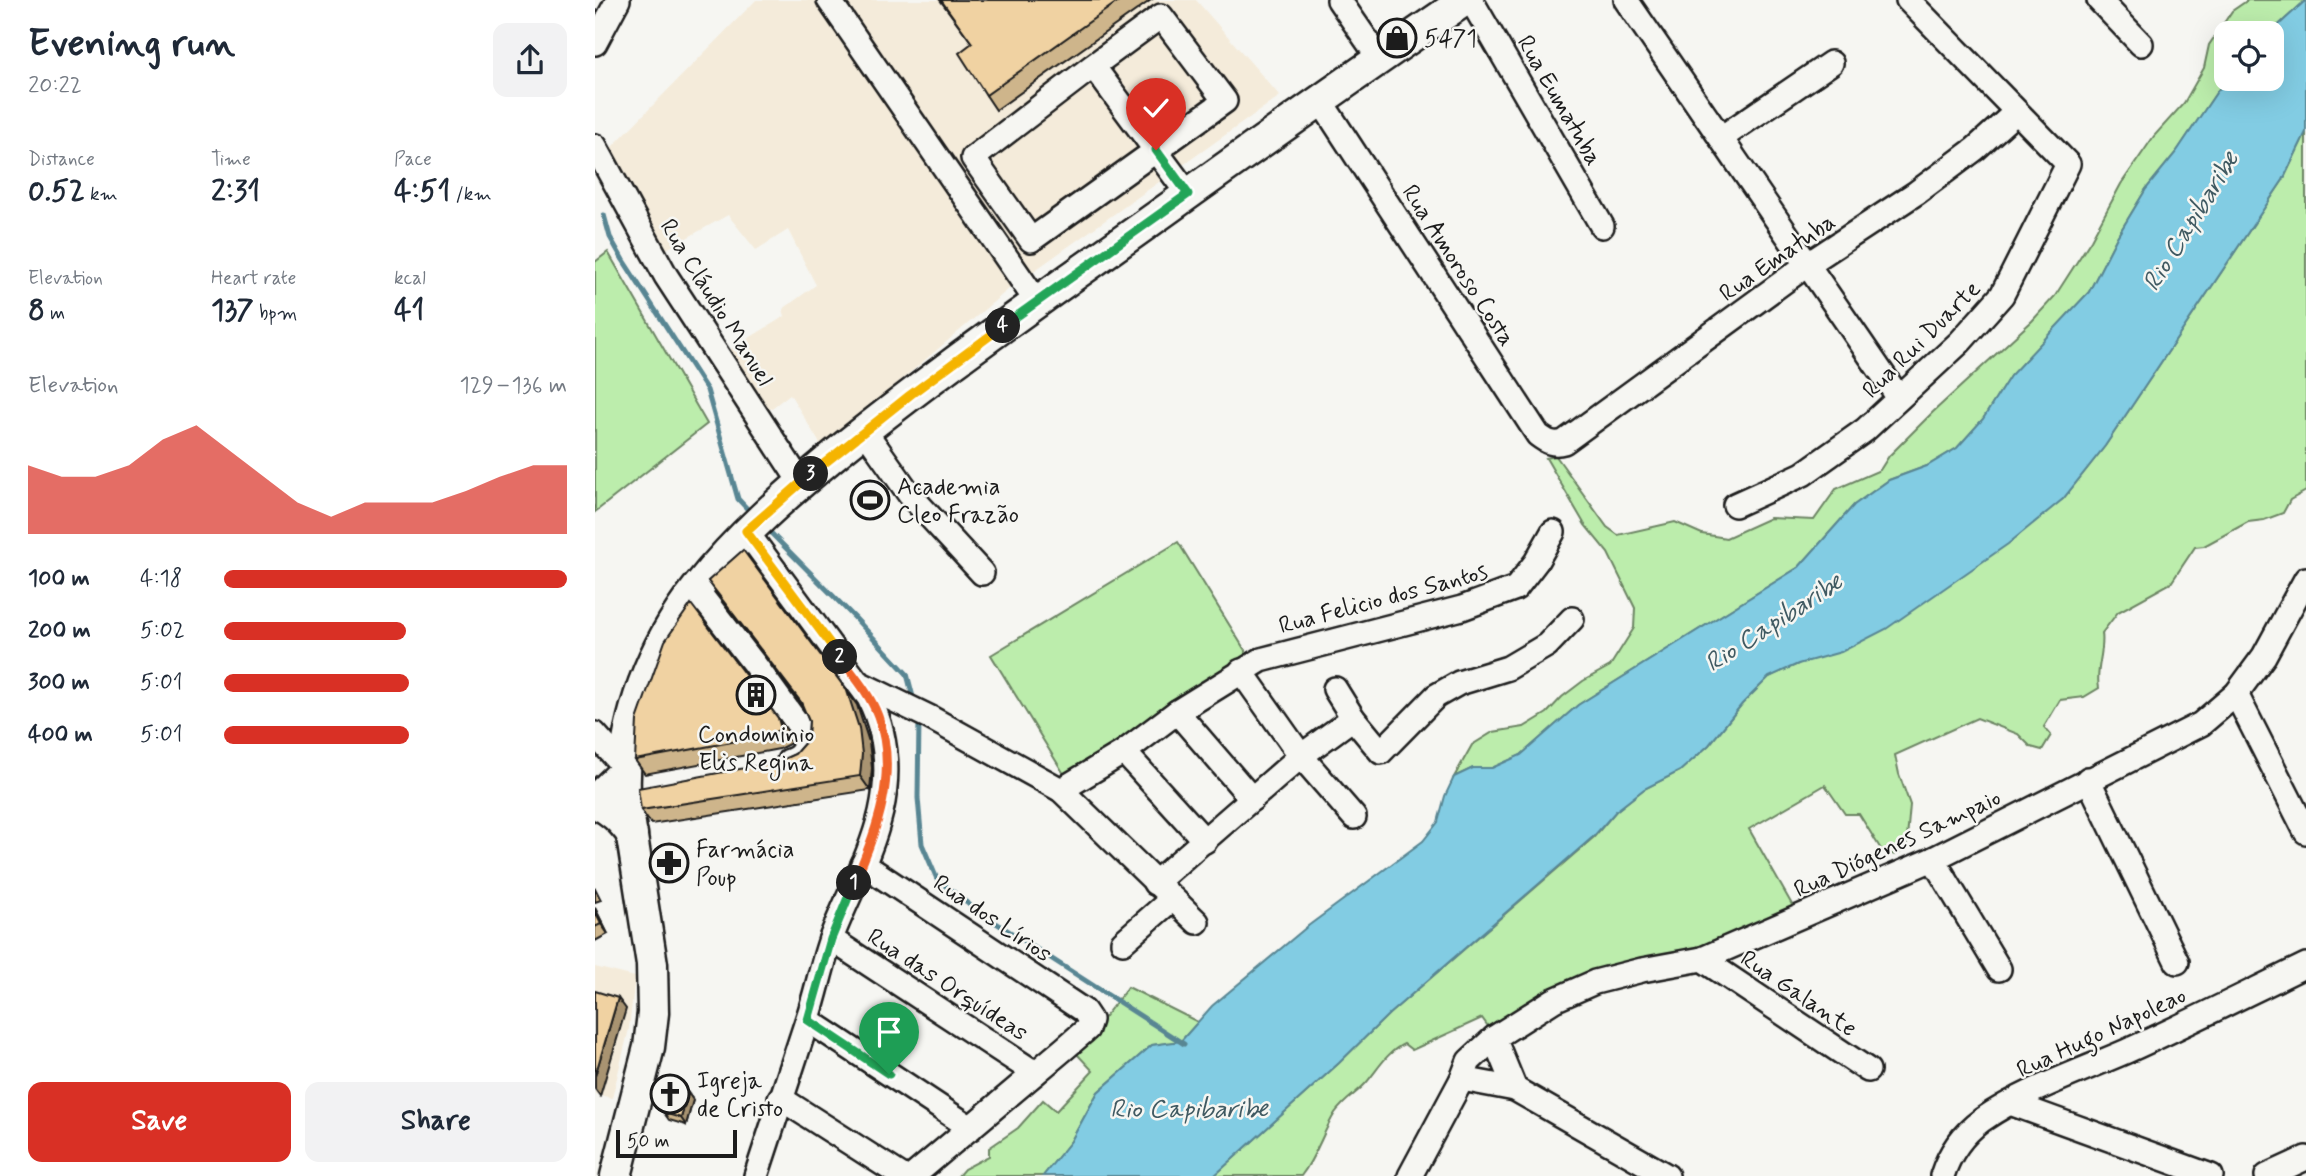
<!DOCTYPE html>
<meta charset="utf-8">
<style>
:root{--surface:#fff;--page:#f2f2f3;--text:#1f2937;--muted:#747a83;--accent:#d93025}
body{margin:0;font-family:Mynerve,sans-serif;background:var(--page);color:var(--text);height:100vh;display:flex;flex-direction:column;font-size:26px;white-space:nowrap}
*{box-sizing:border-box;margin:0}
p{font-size:23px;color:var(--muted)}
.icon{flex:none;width:38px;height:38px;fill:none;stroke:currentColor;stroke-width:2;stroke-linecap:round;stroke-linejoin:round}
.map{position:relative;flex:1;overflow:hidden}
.panel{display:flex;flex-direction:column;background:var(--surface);width:595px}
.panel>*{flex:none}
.controls{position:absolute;left:1619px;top:21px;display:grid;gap:14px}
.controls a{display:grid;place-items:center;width:70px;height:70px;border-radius:14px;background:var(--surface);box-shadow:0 7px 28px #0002;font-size:35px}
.scale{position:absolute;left:21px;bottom:18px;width:121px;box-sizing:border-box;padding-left:7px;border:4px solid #1c1c1c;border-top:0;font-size:19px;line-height:24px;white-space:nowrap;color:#1c1c1c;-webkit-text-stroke:5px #f6f6f2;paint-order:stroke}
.pin{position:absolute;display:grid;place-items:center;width:60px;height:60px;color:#fff;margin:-72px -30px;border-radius:50% 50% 50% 0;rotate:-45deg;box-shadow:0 0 7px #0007}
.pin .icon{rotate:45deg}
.km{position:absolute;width:35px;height:35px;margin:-18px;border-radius:50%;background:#222;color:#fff;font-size:19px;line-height:35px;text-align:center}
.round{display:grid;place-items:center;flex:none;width:74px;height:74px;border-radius:14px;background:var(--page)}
.overview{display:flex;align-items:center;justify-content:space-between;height:119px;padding:0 28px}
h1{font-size:38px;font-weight:700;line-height:52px}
.metrics{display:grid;grid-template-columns:repeat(3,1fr);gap:10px;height:119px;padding:7px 28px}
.metrics div{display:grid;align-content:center}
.metrics b{font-size:30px;font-weight:700}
.metrics small{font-size:19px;font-weight:400}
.metrics p{font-size:19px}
.chart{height:196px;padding:14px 28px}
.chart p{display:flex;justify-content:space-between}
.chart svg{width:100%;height:126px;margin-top:7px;fill:var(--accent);opacity:.7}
.cta{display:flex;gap:14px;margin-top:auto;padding:14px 28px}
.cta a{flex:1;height:80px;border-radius:14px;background:var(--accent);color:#fff;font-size:28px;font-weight:700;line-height:80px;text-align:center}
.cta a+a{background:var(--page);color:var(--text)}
ul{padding:0 28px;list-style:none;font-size:23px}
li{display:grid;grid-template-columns:112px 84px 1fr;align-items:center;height:52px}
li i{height:18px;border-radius:9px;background:var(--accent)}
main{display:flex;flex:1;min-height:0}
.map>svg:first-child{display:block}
.built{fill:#f4ebda}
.green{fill:#bcedac;stroke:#6c8464;stroke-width:2}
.water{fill:#82cce3;stroke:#598693;stroke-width:2}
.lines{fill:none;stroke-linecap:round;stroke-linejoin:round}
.stream{stroke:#598693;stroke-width:5}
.minor-casing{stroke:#1c1c1c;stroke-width:28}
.major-casing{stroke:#1c1c1c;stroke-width:35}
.minor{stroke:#f6f6f2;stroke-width:23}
.major{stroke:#f6f6f2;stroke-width:30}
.wall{fill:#ceb58b;stroke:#1c1c1c;stroke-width:2}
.shaded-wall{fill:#a89371;stroke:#1c1c1c;stroke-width:2}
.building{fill:#f0d2a2;stroke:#1c1c1c;stroke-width:2}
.split-1-casing{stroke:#fff;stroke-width:14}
.split-2-casing{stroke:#fff;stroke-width:14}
.split-3-casing{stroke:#fff;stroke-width:14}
.split-4-casing{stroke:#fff;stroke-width:14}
.split-5-casing{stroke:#fff;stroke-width:14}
.split-1{stroke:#22a559;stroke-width:9}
.split-2{stroke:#f0652b;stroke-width:9}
.split-3{stroke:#f5b400;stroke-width:9}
.split-4{stroke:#f5b400;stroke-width:9}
.split-5{stroke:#22a559;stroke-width:9}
.labels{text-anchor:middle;stroke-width:5;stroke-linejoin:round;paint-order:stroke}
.poi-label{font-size:24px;fill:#1c1c1c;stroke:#f6f6f2;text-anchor:start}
.street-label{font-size:24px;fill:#1c1c1c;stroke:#f6f6f2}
.water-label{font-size:26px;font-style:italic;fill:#405a62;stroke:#f6f6f2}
</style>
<main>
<section class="panel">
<div class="overview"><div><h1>Evening run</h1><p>20:22</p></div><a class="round"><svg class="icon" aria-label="share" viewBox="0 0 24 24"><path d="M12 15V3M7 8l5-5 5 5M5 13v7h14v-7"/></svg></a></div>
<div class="metrics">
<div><p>Distance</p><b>0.52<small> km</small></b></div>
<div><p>Time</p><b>2:31</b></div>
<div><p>Pace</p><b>4:51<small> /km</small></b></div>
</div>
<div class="metrics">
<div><p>Elevation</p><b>8<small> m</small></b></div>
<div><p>Heart rate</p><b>137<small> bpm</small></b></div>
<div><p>kcal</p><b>41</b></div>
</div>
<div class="chart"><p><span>Elevation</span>129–136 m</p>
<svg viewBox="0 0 160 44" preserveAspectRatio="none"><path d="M0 44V20L10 24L20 24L30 20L40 11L50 6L60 15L70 24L80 33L90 38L100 33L110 33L120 33L130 29L140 24L150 20L160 20V44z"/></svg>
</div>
<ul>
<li><b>100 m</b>4:18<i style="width:100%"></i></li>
<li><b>200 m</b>5:02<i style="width:53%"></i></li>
<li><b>300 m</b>5:01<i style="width:54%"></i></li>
<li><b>400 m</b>5:01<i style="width:54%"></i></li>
</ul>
<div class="cta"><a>Save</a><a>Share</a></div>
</section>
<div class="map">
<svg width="1711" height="1176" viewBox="0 0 1711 1176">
<rect width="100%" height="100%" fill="#f6f6f2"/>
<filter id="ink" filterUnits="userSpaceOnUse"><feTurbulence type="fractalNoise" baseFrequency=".0143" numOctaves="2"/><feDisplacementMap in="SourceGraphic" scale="14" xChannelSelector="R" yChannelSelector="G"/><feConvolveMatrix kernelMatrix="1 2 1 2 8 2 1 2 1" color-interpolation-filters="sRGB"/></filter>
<g filter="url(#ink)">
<!-- built -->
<g class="built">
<path d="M 161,0 L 601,0 L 685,96 L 415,288 L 227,447 L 195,394 L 169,414 L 128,354 L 190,316 L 188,309 L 221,285 L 193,230 L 161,250 L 133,215 L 70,250 L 12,152 Z"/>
<path d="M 0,967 L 40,977 L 34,1029 L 17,1098 L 0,1094 Z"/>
</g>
<!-- green -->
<g class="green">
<path d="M 1653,0 L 1711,0 L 1675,33 L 1631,33 L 1631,79 L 1633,79 L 1623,90 L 1582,151 L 1551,189 L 1522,237 L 1494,292 L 1415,376 L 1388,419 L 1362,448 L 1332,466 L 1294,480 L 1259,505 L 1204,567 L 983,705 L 926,755 L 897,768 L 878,768 L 859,777 L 877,745 L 898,732 L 929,727 L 952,713 L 967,697 L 988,681 L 1015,666 L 1039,628 L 1040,608 L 1013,553 L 990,525 L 951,458 L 961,456 L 1012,527 L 1023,535 L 1080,522 L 1107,534 L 1131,538 L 1175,518 L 1219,520 L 1241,489 L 1285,470 L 1294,456 L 1338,412 L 1437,321 L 1460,296 L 1496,240 L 1526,184 L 1559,136 L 1589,103 L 1609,68 L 1614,45 L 1637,11 Z"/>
<path d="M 1711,132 L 1711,491 L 1695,500 L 1688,513 L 1669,520 L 1653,522 L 1609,546 L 1600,547 L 1576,583 L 1523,612 L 1507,633 C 1510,652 1500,669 1504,688 L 1489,697 L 1465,700 L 1449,727 L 1456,735 L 1447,750 L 1436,747 L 1423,734 L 1382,718 L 1300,755 L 1304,774 L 1315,805 L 1311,849 L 1300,855 L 1287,851 L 1264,814 L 1250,814 L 1230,785 L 1154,829 L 1200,910 L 1104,951 L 895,1029 L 887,1018 L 817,1050 L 809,1044 C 792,1052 783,1069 771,1083 C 761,1094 749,1100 740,1113 C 727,1134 721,1157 706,1176 L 619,1176 L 744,1063 L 794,1014 L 999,837 L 1021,811 L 1049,789 L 1085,771 L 1114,745 L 1147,704 L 1174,677 L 1203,664 L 1468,499 L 1510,446 L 1688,180 Z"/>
<path d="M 13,252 L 112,424 L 0,512 L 0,262 Z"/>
<path d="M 583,542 L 656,660 L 469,774 L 396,655 Z"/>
<path d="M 533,987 L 603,1022 L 586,1041 L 557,1045 L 503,1092 L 476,1141 L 448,1176 L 363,1176 L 369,1169 L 394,1156 L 394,1148 L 423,1128 L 448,1100 L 461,1111 L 498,1071 L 481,1053 Z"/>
</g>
<!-- water -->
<path class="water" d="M 1711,0 L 1711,132 L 1688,180 L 1510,446 L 1468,499 L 1413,544 L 1291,629 L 1246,652 L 1203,664 L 1174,677 L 1147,704 L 1114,745 L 1085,771 L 1049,789 L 1021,811 L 999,836 L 794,1014 L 744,1063 L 619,1176 L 448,1176 L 476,1141 L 503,1092 L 557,1045 L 586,1041 L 617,1006 L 713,926 L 828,841 L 843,822 L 850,796 L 859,777 L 878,768 L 897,768 L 926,755 L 983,705 L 1204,567 L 1259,505 L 1294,480 L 1332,466 L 1362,448 L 1388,419 L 1415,376 L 1494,292 L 1522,237 L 1551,189 L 1582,151 L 1623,90 L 1633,79 L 1676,79 L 1675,33 Z"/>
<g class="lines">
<!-- stream -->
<g class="stream">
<path d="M 9,215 L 15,237 L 28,260 L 112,390 L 143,499 L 158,515"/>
<path d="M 170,527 L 260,618 L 312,674 L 319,701"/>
<path d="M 324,720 L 323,798 L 327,844 L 342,879 L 381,910 L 589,1044"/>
</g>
<defs>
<g id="minor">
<path d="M 234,0 L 442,302"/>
<path d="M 744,0 L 784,58"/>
<path d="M 876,0 L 1007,226"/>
<path d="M 1031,0 L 1304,398"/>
<path d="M 1504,0 L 1546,44"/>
<path d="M 0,43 L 23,0"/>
<path d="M 498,66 L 378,158 L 436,240 L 630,101 L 566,16 L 498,66 L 593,194"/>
<path d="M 725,100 L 943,435 C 952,442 958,445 969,442 L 1213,264 L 1321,193 L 1380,149 L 1421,112"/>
<path d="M 1126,138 L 1236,63"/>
<path d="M 0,146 L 71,276 L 206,483"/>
<path d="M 269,430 L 315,495 L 387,573"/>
<path d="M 1140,505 L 1208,474 L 1270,430 L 1365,342 L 1407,295 L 1473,164 L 1313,0"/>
<path d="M 151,531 L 274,698 C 292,734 295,772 286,812 C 276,855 253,895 237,936 C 227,963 222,991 213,1018 C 196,1071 178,1123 161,1176"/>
<path d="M 101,589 L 160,665 L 210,734 C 211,747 208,757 194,761"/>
<path d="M 646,671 L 706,756 L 759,817"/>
<path d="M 264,683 L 334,717 L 466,790 L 602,922"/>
<path d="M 740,689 L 758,718 L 786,752 L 841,696 L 864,683 L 913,668 L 952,645 L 977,619"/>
<path d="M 1641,694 L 1711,832"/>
<path d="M 582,712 L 657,799"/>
<path d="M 0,734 L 29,767 L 0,795"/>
<path d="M 529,752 L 610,841"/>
<path d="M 1493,779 L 1582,962"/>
<path d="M 466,790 L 529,752 L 582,712 L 666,660 L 867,608 L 921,588 L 941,562 L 958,532"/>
<path d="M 1338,859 L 1404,969"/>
<path d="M 268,864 L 489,1011 L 495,1020 L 492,1029 L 470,1048 L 318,1176"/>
<path d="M 560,883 L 706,756 L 758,718"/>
<path d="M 236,939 L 440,1073"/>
<path d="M 528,942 L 577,899"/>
<path d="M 1107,959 L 1273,1070"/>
<path d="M 213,1020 L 376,1128"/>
<path d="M 867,1079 L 920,1089 L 1072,1176"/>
<path d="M 920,1089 L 899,1038 L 959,1000 L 1000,982 L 1047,970 L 1107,959 L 1338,859 L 1606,724 L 1641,694 L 1669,656 L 1711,579"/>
<path d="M 185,1098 L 307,1176"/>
<path d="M 1415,1103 L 1616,1176"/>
<path d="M 815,1176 L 867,1079 L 874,1061 L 899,1038"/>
<path d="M 1347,1176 C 1354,1154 1368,1134 1387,1120 C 1430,1090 1484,1072 1532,1051 C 1592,1024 1651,994 1711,965"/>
<path d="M 1672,1176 L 1711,1158"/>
</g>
<g id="major">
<path d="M 0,803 C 17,810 26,820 37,834"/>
<path d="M 21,1176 L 54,1047 L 58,1013 L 57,964 L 30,792 C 27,720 58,644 102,588 C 143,536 193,493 244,451 C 318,391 396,335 474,279 C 605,186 736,91 870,0"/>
</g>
</defs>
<!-- minor casing -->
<use href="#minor" class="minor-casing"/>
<!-- major casing -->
<use href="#major" class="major-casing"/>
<!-- minor -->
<use href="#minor" class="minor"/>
<!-- major -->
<use href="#major" class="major"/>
</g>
<!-- wall -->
<g class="wall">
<path d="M 345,0 L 556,0 L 401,110 L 391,95 L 377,43 Z"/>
<path d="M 113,581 L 252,691 L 262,705 L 274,742 L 277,768 L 275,790 L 56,824 L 46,810 L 182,762 L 200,754 L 213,739 L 214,721 L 207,705 Z"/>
<path d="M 183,718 L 193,732 L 196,743 L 184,749 L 50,774 L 40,760 Z"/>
<path d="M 0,888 L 6,900 L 0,902 Z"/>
<path d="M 0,908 L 13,934 L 0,941 Z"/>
<path d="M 93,1093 L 98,1100 L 91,1125 L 74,1120 L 69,1113 Z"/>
</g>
<!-- shaded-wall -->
<g class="shaded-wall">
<path d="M 252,691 L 262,705 L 274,742 L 277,768 L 275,790 L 265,776 Z"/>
<path d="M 183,718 L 193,732 L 196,743 L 186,729 Z"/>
<path d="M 0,908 L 13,934 L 6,924 L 0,912 Z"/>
<path d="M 23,998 L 31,1009 L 5,1096 L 0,1089 L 0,1076 Z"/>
<path d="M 93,1093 L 98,1100 L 91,1125 L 86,1118 Z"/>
</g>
<!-- building -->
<g class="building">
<path d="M 346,0 L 525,0 L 391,95 L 364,53 L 377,43 Z"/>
<path d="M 148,550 L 252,691 L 264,728 L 267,754 L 265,776 L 46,810 L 43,788 L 182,762 L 200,754 L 213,739 L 214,721 L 206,702 L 113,581 Z"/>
<path d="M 96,604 L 183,718 L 186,729 L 174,735 L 40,760 L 42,720 L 70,641 Z"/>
<path d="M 0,912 L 6,924 L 0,927 Z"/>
<path d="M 0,991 L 23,998 L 0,1076 Z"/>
<path d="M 76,1088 L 93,1093 L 86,1118 L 69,1113 Z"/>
</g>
</g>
<g class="lines" filter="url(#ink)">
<defs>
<path id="split-1" d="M 259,883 L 236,939 L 213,1020 L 294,1074"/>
<path id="split-2" d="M 245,657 C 259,676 275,694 283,716 C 304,773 282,831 259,883"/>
<path id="split-3" d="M 216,474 L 151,531 L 245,657"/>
<path id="split-4" d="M 216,474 L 315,395 L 408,326"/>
<path id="split-5" d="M 408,326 L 593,194 L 561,150"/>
</defs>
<!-- split-1 casing -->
<use href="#split-1" class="split-1-casing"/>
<!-- split-2 casing -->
<use href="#split-2" class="split-2-casing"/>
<!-- split-3 casing -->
<use href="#split-3" class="split-3-casing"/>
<!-- split-4 casing -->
<use href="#split-4" class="split-4-casing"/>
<!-- split-5 casing -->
<use href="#split-5" class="split-5-casing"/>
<!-- split-1 -->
<use href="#split-1" class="split-1"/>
<!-- split-2 -->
<use href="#split-2" class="split-2"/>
<!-- split-3 -->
<use href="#split-3" class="split-3"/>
<!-- split-4 -->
<use href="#split-4" class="split-4"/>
<!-- split-5 -->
<use href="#split-5" class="split-5"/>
</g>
<!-- icons -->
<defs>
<symbol id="shop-ring" viewBox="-11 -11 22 22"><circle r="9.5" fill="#f6f6f2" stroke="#1c1c1c" stroke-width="1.5"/><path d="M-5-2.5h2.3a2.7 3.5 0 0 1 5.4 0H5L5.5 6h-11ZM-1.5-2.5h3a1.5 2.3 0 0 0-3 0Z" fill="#1c1c1c"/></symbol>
<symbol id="stadium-ring" viewBox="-11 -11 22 22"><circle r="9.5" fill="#f6f6f2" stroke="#1c1c1c" stroke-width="1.5"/><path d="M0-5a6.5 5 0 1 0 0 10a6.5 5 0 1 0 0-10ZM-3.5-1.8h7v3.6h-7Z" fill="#1c1c1c"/></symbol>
<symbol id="building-ring" viewBox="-11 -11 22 22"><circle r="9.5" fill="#f6f6f2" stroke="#1c1c1c" stroke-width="1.5"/><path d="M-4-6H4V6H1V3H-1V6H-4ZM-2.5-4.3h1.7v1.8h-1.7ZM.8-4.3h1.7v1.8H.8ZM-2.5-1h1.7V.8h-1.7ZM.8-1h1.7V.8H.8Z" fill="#1c1c1c"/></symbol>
<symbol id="pharmacy-ring" viewBox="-11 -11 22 22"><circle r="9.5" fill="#f6f6f2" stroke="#1c1c1c" stroke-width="1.5"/><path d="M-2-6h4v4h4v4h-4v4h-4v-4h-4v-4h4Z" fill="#1c1c1c"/></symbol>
<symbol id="church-ring" viewBox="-11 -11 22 22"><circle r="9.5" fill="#f6f6f2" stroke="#1c1c1c" stroke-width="1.5"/><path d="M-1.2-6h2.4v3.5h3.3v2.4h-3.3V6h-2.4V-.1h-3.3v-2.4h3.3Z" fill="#1c1c1c"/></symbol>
</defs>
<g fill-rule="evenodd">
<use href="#shop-ring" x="780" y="16" width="44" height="44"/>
<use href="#stadium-ring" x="253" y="478" width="44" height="44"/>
<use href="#building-ring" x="139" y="673" width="44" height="44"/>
<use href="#pharmacy-ring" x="52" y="841" width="44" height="44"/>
<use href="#church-ring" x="53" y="1072" width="44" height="44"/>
</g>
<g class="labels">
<!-- poi labels -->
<g class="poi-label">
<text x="829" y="46">5471</text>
<text x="302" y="494">Academia<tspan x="302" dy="28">Cleo Frazão</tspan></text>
<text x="161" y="742" text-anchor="middle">Condominio<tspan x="161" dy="28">Elis Regina</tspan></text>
<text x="101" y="857">Farmácia<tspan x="101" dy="28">Poup</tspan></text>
<text x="102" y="1088">Igreja<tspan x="102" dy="28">de Cristo</tspan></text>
</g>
<!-- street labels -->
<g class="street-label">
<text transform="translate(965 100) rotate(60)" y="8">Rua Eumatuba</text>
<text transform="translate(1182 257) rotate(-35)" y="8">Rua Ematuba</text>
<text transform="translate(864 265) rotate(57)" y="8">Rua Amoroso Costa</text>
<text transform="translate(122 302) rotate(58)" y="8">Rua Cláudio Manuel</text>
<text transform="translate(1326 339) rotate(-45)" y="8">Rua Rui Duarte</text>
<text transform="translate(788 598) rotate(-15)" y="8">Rua Felicio dos Santos</text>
<text transform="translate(1302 843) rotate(-25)" y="8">Rua Diógenes Sampaio</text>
<text transform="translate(398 918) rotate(34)" y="8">Rua dos Lírios</text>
<text transform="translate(353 984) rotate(33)" y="8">Rua das Orquídeas</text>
<text transform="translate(1204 993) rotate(34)" y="8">Rua Galante</text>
<text transform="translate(1506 1032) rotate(-25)" y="8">Rua Hugo Napoleao</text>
</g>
<!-- water labels -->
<g class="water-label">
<text transform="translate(1595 221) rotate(-58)" y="9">Rio Capibaribe</text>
<text transform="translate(1178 622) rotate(-33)" y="9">Rio Capibaribe</text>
<text x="594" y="1117">Rio Capibaribe</text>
</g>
</g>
</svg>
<div class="controls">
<a><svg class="icon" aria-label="locate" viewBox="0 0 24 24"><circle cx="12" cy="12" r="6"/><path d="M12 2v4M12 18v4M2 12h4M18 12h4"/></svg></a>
</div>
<div class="scale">50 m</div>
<div class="pin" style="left:294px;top:1074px;background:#1e9e55"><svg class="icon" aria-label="arrive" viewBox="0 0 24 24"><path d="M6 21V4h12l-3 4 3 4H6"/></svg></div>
<div class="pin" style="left:561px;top:150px;background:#d93025"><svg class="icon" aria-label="check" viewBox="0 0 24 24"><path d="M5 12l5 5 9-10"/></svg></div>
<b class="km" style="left:259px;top:883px">1</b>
<b class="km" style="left:245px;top:657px">2</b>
<b class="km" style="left:216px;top:474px">3</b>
<b class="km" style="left:408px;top:326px">4</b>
</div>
</main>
